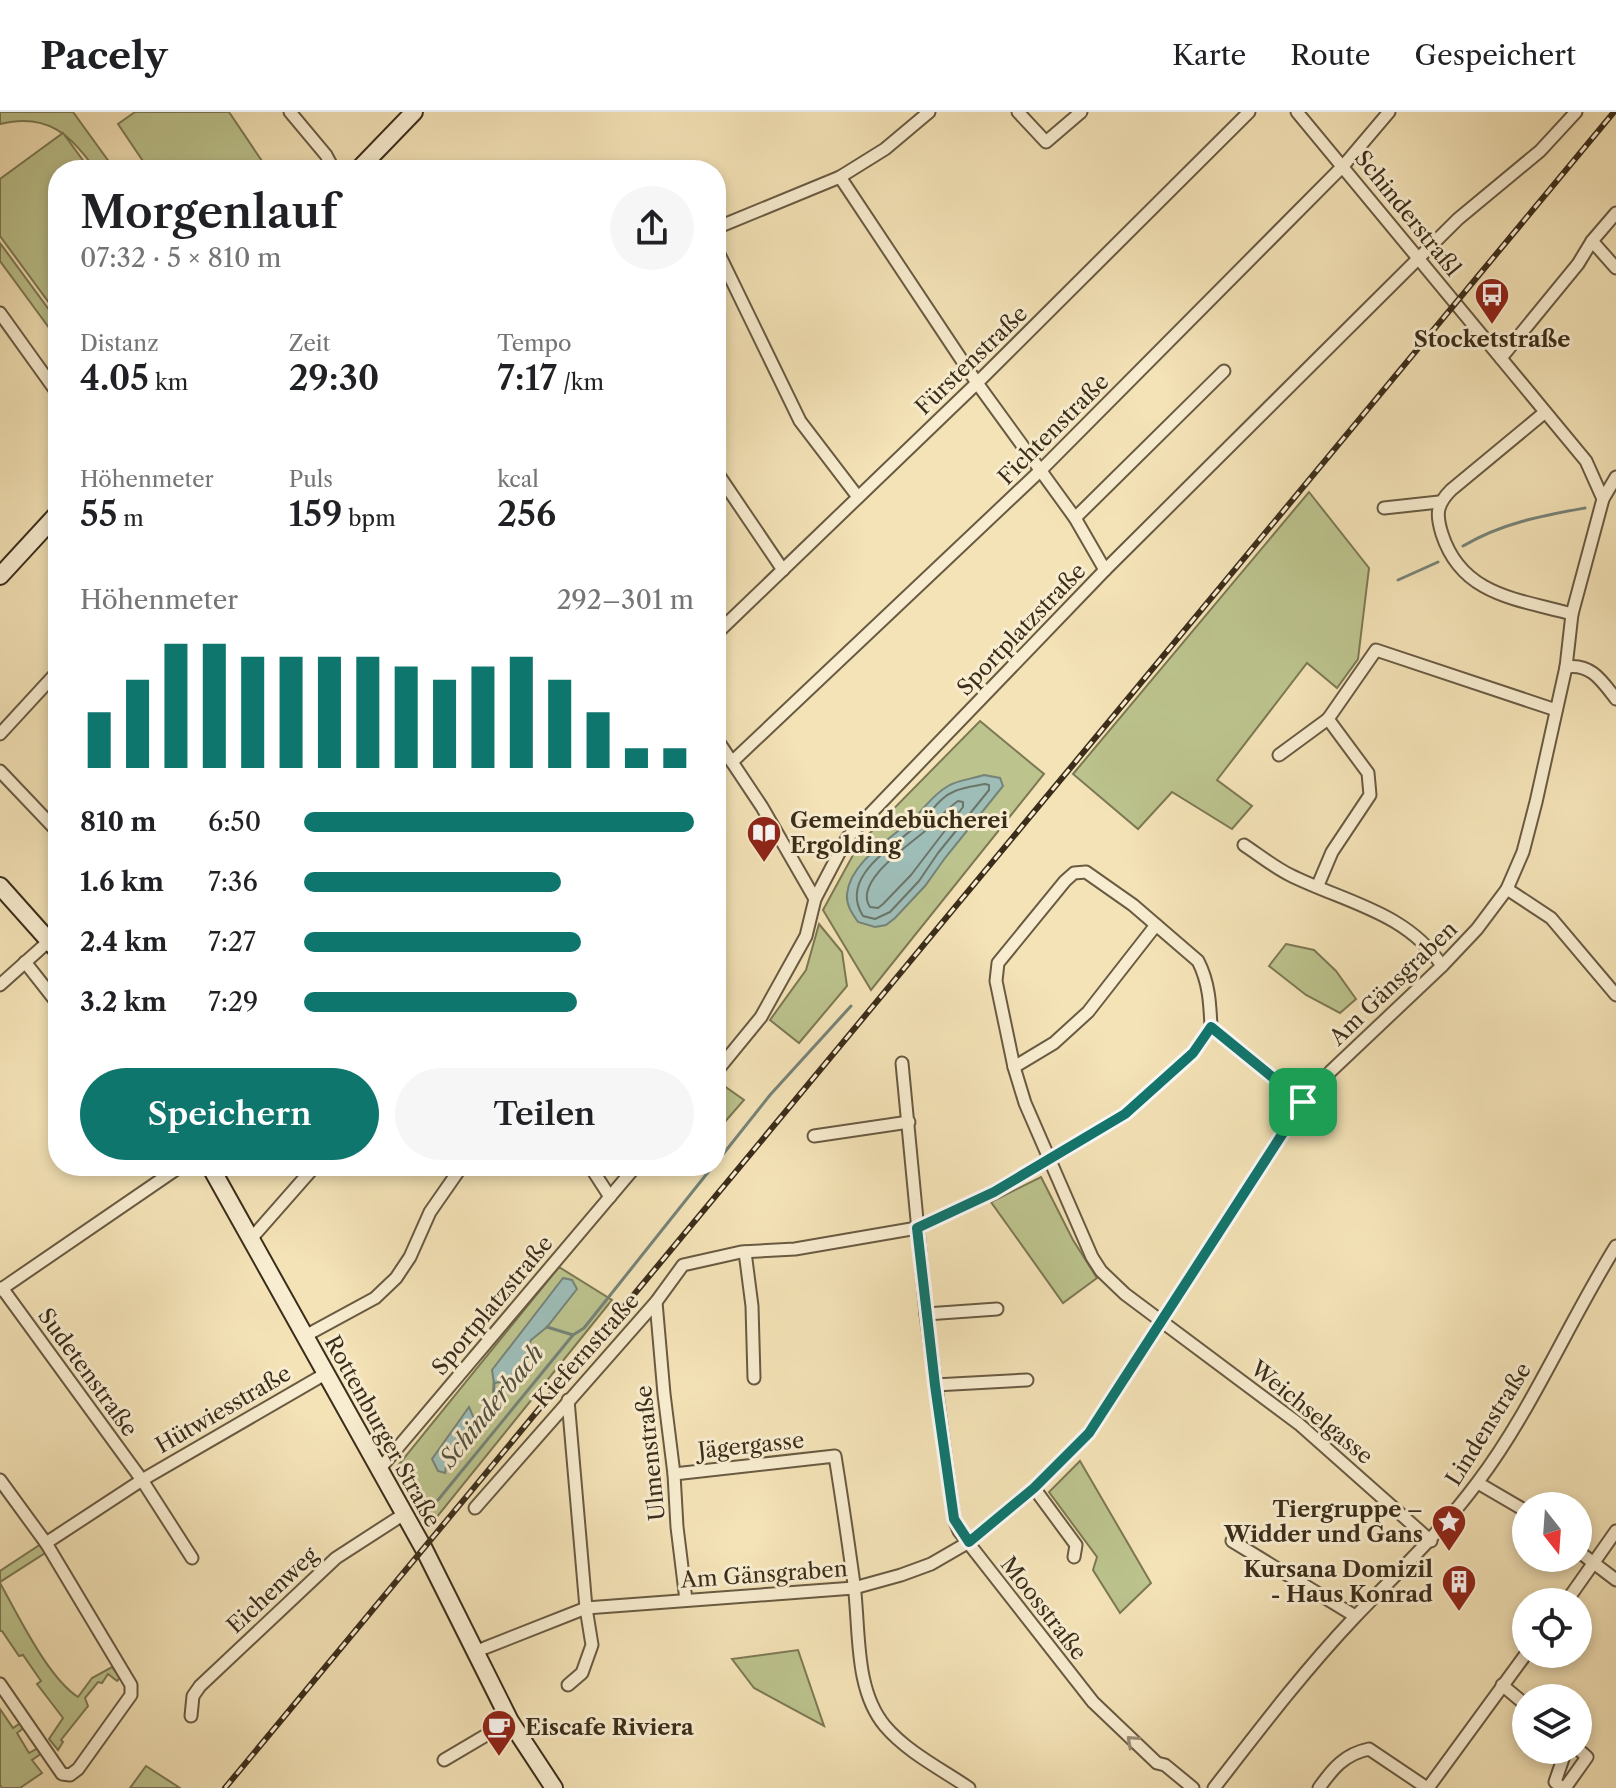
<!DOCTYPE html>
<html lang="de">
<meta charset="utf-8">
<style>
:root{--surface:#fff;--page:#f6f6f6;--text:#202124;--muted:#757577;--line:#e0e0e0;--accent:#0f766e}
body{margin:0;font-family:"Libre Caslon Text",serif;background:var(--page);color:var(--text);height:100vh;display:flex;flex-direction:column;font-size:30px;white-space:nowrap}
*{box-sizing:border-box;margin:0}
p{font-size:26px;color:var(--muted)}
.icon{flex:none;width:44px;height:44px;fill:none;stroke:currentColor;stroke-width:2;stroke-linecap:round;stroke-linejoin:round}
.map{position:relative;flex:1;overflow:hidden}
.drawer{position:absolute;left:48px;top:48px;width:678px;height:1016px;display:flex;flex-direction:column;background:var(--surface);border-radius:32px;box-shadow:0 4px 12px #0003}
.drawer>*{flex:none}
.needle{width:52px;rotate:163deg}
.buttons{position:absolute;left:1512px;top:1380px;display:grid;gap:16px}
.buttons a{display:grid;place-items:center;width:80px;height:80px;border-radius:50%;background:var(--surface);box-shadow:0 4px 12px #0003;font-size:40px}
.pin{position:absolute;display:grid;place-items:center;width:68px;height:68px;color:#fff;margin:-34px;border-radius:16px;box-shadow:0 4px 12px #0006}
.round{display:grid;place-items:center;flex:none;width:84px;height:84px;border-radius:42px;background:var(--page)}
.head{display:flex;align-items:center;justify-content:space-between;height:136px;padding:0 32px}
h1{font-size:44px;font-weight:600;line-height:60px}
.figures{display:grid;grid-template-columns:repeat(3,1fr);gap:12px;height:136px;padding:8px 32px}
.figures div{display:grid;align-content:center}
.figures b{font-size:34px;font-weight:600}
.figures small{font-size:22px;font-weight:400}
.figures p{font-size:22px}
.chart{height:224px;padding:16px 32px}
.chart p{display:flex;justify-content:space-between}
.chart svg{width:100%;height:144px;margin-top:8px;stroke:var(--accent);stroke-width:6}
.cta{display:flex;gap:16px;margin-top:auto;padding:16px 32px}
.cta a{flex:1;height:92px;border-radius:48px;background:var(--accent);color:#fff;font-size:32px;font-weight:600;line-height:92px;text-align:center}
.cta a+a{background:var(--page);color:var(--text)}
ul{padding:0 32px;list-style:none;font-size:26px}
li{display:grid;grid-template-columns:128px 96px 1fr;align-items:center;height:60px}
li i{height:20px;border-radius:10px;background:var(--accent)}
header{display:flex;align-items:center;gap:48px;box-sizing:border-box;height:112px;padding:0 40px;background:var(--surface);border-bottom:2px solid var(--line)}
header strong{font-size:38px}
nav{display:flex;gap:44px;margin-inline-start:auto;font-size:28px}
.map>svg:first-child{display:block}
.green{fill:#bcc38d;stroke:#7c7854;stroke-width:2}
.water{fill:#9ebdb7;stroke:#768379;stroke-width:2}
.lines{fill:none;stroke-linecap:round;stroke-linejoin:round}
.shore{stroke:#6c7569;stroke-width:2}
.stream{stroke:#768379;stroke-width:3}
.street-casing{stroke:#695a42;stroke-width:15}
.secondary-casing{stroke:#3b2d1b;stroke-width:20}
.street{stroke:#f8edd0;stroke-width:11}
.secondary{stroke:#f8edd0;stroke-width:16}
.rail-casing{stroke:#3b2d1b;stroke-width:6}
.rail{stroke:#f8edd0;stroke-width:3;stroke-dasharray:9;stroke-linecap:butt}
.oneway{stroke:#9a8d76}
.route-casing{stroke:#fff;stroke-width:16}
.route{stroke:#0f766e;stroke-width:10}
.labels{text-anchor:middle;stroke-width:6;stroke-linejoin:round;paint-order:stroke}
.street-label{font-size:22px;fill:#3b2d1b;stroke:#f8edd0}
.poi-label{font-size:22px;font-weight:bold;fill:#3b2d1b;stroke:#f8edd0;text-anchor:start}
.water-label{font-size:24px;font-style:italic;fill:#545142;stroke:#f8edd0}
</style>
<header>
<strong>Pacely</strong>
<nav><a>Karte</a><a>Route</a><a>Gespeichert</a></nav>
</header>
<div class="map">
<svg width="1616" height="1676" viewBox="0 0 1616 1676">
<rect width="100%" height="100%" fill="#f4e3b7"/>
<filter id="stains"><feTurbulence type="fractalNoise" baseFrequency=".0025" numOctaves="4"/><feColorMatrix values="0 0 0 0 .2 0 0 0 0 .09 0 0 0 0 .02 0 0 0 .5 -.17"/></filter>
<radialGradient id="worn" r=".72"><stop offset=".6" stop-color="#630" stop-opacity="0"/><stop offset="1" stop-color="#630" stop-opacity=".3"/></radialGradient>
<!-- green -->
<g class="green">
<path d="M 0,0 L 73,0 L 115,58 L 96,58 C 70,23 48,0 0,12 Z"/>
<path d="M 135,0 L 229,0 L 268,58 L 149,58 L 118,12 Z"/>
<path d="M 63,21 L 90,58 L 58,58 L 58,203 L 0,124 L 0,67 Z"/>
<path d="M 0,131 L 58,210 L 58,228 L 0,149 Z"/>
<path d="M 1309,380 L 1369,456 L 1358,547 L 1337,576 L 1307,551 L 1217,668 L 1252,694 L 1232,717 L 1172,680 L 1138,717 L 1073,662 Z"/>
<path d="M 980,609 L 1044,662 L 871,878 L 823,798 L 859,732 Z"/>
<path d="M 819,812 L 842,840 L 847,874 L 799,931 L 770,908 L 806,858 Z"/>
<path d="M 1286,832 L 1314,838 L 1336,859 L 1356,887 L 1340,901 L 1306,883 L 1269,854 Z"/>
<path d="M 720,971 L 744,988 L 716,1020 L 716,976 Z"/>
<path d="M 1041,1065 L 1073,1128 L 1097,1166 L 1063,1191 L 991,1090 Z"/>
<path d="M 559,1155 L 612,1188 L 432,1411 L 396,1356 Z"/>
<path d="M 1080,1349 L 1151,1471 L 1120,1501 L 1093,1458 L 1097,1445 L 1049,1380 Z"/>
<path d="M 41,1432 L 45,1441 L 0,1470 L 0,1459 Z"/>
<path d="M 0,1471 C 18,1503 48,1566 78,1585 L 92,1566 L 112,1555 L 120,1566 L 117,1569 L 108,1562 L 102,1571 L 98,1570 L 85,1586 L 88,1594 L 61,1628 L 63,1630 L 58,1638 L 49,1627 L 63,1606 L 37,1572 L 41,1569 L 23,1543 L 19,1544 L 2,1519 L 0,1519 Z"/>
<path d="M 798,1538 L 824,1614 L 754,1576 L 732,1547 Z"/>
<path d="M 0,1597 L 13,1616 L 22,1610 L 25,1615 L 17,1621 L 29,1641 L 38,1636 L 42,1641 L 32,1648 L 42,1661 L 20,1676 L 2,1676 L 0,1673 Z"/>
<path d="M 146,1654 L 180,1676 L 130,1676 Z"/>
</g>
<!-- water -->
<g class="water">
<path d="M 984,663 L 1000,666 L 1003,674 L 945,746 L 925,774 L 895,806 L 886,813 L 875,815 L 858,810 C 852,801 846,793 847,782 C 850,749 895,724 916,704 C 927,693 934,682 948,674 C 958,668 972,667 984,663 Z"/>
<path d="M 563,1166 L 572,1168 L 577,1177 L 547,1215 L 531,1228 L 524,1249 L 507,1269 L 494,1271 L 492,1258 Z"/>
<path d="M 469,1295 L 475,1309 L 448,1344 L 445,1361 L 438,1359 L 432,1347 Z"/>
</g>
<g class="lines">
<!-- shore -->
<g class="shore">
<path d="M 985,672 L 989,673 L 989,678 L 938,741 L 919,769 L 890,800 L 875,807 L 863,804 C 837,763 898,733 923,708 C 933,698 940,685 955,679 C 964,675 975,674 985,672 Z"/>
<path d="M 958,689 L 963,690 L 963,695 L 911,763 L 883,792 L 878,796 L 870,795 C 853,770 908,734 925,719 C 937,709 945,698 958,689 Z"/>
</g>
<!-- stream -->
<g class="stream">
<path d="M 1463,434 C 1502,411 1541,404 1585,396"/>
<path d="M 1398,468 L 1438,450"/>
<path d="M 716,1051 L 770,983 L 851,894"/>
<path d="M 547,1215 L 573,1223 L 584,1216 L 713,1054"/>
<path d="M 475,1309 L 493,1296 L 494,1271"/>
<path d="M 438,1388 L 573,1223"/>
</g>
<defs>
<g id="street">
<path d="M 290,0 L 326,43 L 334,58"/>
<path d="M 1018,0 L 1046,30 L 1081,0"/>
<path d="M 840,65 L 977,271 L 1075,406 L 1105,458"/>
<path d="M 716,116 L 840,65 L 885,37 L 929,0"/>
<path d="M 1592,129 L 1616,156"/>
<path d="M 716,136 L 800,309 L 858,385"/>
<path d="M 0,201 L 58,282"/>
<path d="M 1501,246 L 1578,152 L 1592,129 L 1616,101"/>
<path d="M 1544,301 L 1451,378 C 1436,393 1436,403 1442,422 C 1462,484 1518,487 1572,502"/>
<path d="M 716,359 L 783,458"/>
<path d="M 1603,387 L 1616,365"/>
<path d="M 1384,396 L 1439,390"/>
<path d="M 1075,406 L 1224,259"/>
<path d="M 716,522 L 977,271 L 1249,0"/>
<path d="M 1566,555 C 1591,551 1602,569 1616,587"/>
<path d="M 1328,607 L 1376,538 L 1556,598"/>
<path d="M 0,622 L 58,559"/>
<path d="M 716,626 L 762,695 L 815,787"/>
<path d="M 1279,643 L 1328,607 L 1368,661 L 1370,683 L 1332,740 L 1318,773"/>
<path d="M 732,650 L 1042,357 L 1344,53 L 1389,0"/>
<path d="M 0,659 L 58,720"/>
<path d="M 1244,733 C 1259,743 1274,755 1290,763 C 1344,790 1407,800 1442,854"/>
<path d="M 1507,777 L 1551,806 L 1616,883"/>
<path d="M 25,850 L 58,892"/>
<path d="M 0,873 L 49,829"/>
<path d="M 902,951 L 926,1202 L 954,1407 L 959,1419 L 1093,1590 L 1157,1651 L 1165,1653 L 1193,1676"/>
<path d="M 1014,955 L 1054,931 L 1088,900 L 1156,813"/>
<path d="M 716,960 L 761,905 L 806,824 L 815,787 L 847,726 L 1105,458 L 1458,107 L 1540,39 L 1576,0"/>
<path d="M 1303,990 L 1211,915 C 1210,892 1209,870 1198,849 L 1133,793 L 1086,760 L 1074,761 L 1065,769 L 998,851 L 996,869 L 1014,955 L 1025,991 L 1092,1145 L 1101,1159 L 1125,1182 L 1299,1312 L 1431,1429"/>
<path d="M 814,1024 L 909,1010"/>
<path d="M 590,1054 L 610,1085"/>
<path d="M 250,1128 L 315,1054"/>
<path d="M 745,1140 L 752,1194 L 754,1266"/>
<path d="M 2,1176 L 142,1368 L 192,1446"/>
<path d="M 0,1178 L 181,1054"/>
<path d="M 656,1190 L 664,1282 L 674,1362 L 677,1415 L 686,1488"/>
<path d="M 926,1202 L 997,1197"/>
<path d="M 305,1224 L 375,1186 L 396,1166 L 410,1145 L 430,1100 L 462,1054"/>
<path d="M 935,1273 L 1027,1268"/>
<path d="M 568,1288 L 586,1496 L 592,1533 L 582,1561 L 568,1573"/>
<path d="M 378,1359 L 636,1054"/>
<path d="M 674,1362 L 835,1344 C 842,1387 848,1429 854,1472 C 860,1518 854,1577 885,1614 C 907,1640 941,1657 969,1676"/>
<path d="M 0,1368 L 46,1431 L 142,1368 L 325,1262"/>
<path d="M 1478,1371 L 1526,1399"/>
<path d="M 1034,1376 L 1076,1433 L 1074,1445"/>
<path d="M 475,1396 L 656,1190 L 683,1153 L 741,1140 L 795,1137 L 917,1116 L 994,1080 L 1125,1002 L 1193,941 L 1211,915"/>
<path d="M 1232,1429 L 1355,1504"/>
<path d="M 1578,1439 L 1616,1468"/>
<path d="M 1566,1490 L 1616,1419"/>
<path d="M 477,1539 L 586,1496 L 854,1476 L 901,1463 L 931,1452 L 969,1430 L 1034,1376 L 1089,1321 L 1303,990 L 1331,959 L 1442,854 L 1477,817 L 1507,777 L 1523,740 L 1536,690 L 1566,555 L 1572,502 L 1603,387 L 1586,349 L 1297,0"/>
<path d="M 0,1572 L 62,1662 L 70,1663 L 78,1657 L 131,1583 L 131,1573 L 46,1431"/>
<path d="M 1502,1573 L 1526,1593"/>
<path d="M 191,1604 L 193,1584 L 200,1574 L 336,1446 L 404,1402"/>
<path d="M 444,1648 L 510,1609"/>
<path d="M 1214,1676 C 1259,1618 1303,1560 1354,1506 C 1397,1461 1439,1422 1477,1371 C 1531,1300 1568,1211 1616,1134"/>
<path d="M 1319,1676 C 1333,1656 1345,1642 1369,1637 L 1427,1676"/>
<path d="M 1428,1676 L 1526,1542"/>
<path d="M 1562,1676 L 1555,1670 L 1566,1638"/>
<path d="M 1565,1676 L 1587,1645 L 1578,1637"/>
</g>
<g id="secondary">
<path d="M 358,58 L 414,0"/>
<path d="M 0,464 L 58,401"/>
<path d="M 0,774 L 58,839"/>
<path d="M 210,1054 L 424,1437 L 510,1609 L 554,1676"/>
</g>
</defs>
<!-- street casing -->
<use href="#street" class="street-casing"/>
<!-- secondary casing -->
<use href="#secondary" class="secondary-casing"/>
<!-- street -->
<use href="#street" class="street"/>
<!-- secondary -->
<use href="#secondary" class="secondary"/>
<defs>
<path id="rail" d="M 225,1676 L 1614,0"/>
</defs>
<!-- rail casing -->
<use href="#rail" class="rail-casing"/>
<!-- rail -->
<use href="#rail" class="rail"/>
</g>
<!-- one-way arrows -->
<defs><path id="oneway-chevron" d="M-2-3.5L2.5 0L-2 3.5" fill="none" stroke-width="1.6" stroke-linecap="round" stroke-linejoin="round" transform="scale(2)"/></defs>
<use class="oneway" href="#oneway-chevron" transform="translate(1132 1629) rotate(-138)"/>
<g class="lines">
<defs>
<path id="route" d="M 1211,915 L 1303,990 L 1089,1321 L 1034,1376 L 969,1430 L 954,1407 L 935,1273 L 917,1116 L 994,1080 L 1125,1002 L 1193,941 Z"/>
</defs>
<!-- route casing -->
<use href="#route" class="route-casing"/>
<!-- route -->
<use href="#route" class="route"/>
</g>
<!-- icons -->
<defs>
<symbol id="bus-pin" viewBox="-11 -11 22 30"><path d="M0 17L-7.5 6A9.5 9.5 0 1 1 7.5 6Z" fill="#8f2418" stroke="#f8edd0"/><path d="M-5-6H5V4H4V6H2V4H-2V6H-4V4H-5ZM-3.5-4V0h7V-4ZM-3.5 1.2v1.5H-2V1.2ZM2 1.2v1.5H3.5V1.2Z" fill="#fff"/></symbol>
<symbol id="library-pin" viewBox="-11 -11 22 30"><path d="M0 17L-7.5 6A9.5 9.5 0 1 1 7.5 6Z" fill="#8f2418" stroke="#f8edd0"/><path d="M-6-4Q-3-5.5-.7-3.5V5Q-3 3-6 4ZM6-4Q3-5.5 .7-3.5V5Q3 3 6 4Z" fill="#fff"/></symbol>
<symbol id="sight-pin" viewBox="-11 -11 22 30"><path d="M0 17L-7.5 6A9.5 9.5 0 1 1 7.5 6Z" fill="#8f2418" stroke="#f8edd0"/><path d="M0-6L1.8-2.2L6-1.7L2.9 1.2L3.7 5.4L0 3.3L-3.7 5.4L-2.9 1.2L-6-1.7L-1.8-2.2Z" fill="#fff"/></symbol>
<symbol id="building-pin" viewBox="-11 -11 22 30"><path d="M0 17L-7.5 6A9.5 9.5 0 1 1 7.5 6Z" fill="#8f2418" stroke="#f8edd0"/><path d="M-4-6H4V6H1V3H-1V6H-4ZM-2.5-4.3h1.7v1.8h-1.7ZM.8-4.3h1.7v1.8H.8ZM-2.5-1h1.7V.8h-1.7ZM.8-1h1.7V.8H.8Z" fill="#fff"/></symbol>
<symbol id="cafe-pin" viewBox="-11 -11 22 30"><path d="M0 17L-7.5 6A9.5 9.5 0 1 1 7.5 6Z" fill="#8f2418" stroke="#f8edd0"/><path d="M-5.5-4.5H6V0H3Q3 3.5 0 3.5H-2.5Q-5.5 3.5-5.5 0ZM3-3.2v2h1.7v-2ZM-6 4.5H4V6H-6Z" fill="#fff"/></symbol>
</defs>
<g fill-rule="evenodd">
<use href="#bus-pin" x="1472" y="163" width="40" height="54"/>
<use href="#library-pin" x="744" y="701" width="40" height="54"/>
<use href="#sight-pin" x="1429" y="1390" width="40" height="54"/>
<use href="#building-pin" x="1439" y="1450" width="40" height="54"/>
<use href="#cafe-pin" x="479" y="1595" width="40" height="54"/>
</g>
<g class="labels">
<!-- street labels -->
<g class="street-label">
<text transform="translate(1408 101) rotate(51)" y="8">Schinderstraßl</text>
<text transform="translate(971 248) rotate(-44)" y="8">Fürstenstraße</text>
<text transform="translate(1053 317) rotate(-45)" y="8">Fichtenstraße</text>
<text transform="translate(1021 517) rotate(-46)" y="8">Sportplatzstraße</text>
<text transform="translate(1393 871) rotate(-44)" y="8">Am Gänsgraben</text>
<text transform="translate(492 1193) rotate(-50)" y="8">Sportplatzstraße</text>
<text transform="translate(586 1238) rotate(-48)" y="8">Kiefernstraße</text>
<text transform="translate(88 1260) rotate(54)" y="8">Sudetenstraße</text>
<text transform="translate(223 1297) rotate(-30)" y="8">Hütwiesstraße</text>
<text transform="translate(1312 1300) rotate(39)" y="8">Weichselgasse</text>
<text transform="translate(1488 1312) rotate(-58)" y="8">Lindenstraße</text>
<text transform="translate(383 1319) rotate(61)" y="8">Rottenburger Straße</text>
<text transform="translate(751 1333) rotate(-6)" y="8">Jägergasse</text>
<text transform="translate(650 1341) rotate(-96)" y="8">Ulmenstraße</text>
<text transform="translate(764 1462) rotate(-4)" y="8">Am Gänsgraben</text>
<text transform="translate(272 1478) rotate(-43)" y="8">Eichenweg</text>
<text transform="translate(1044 1496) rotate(52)" y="8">Moosstraße</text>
</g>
<!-- poi labels -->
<g class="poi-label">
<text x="1492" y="235" text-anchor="middle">Stocketstraße</text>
<text x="790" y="716">Gemeindebücherei<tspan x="790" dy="25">Ergolding</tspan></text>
<text x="1423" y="1405" text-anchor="end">Tiergruppe –<tspan x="1423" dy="25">Widder und Gans</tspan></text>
<text x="1433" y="1465" text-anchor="end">Kursana Domizil<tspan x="1433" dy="25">- Haus Konrad</tspan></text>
<text x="525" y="1623">Eiscafe Riviera</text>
</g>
<!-- water labels -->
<g class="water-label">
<text transform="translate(492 1294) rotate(-51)" y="8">Schinderbach</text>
</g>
</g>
<rect width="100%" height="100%" filter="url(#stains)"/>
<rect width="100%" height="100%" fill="url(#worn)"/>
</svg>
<div class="buttons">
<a><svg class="needle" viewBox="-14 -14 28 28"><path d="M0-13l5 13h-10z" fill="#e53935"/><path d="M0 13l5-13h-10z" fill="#757577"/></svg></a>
<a><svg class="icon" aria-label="locate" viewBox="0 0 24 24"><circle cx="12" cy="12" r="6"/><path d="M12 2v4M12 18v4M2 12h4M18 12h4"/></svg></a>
<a><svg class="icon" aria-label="layers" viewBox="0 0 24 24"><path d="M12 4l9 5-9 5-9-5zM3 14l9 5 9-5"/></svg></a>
</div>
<div class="pin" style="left:1303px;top:990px;background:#1e9e55"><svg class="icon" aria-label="arrive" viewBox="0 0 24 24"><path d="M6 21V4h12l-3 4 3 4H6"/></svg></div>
<section class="drawer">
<div class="head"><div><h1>Morgenlauf</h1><p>07:32 · 5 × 810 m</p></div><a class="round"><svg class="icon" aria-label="share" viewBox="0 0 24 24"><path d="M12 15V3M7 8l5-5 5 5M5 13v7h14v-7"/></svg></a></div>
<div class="figures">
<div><p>Distanz</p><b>4.05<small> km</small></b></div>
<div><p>Zeit</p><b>29:30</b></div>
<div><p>Tempo</p><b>7:17<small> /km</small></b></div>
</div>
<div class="figures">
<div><p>Höhenmeter</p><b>55<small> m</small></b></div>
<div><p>Puls</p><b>159<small> bpm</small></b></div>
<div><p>kcal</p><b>256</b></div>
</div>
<div class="chart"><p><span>Höhenmeter</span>292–301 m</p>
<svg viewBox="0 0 160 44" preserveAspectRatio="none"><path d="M5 44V27M15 44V17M25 44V6M35 44V6M45 44V10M55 44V10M65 44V10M75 44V10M85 44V13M95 44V17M105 44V13M115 44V10M125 44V17M135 44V27M145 44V38M155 44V38"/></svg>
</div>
<ul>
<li><b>810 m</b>6:50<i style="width:100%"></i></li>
<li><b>1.6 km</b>7:36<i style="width:66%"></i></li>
<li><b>2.4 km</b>7:27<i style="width:71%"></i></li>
<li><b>3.2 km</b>7:29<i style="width:70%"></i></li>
</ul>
<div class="cta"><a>Speichern</a><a>Teilen</a></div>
</section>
</div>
